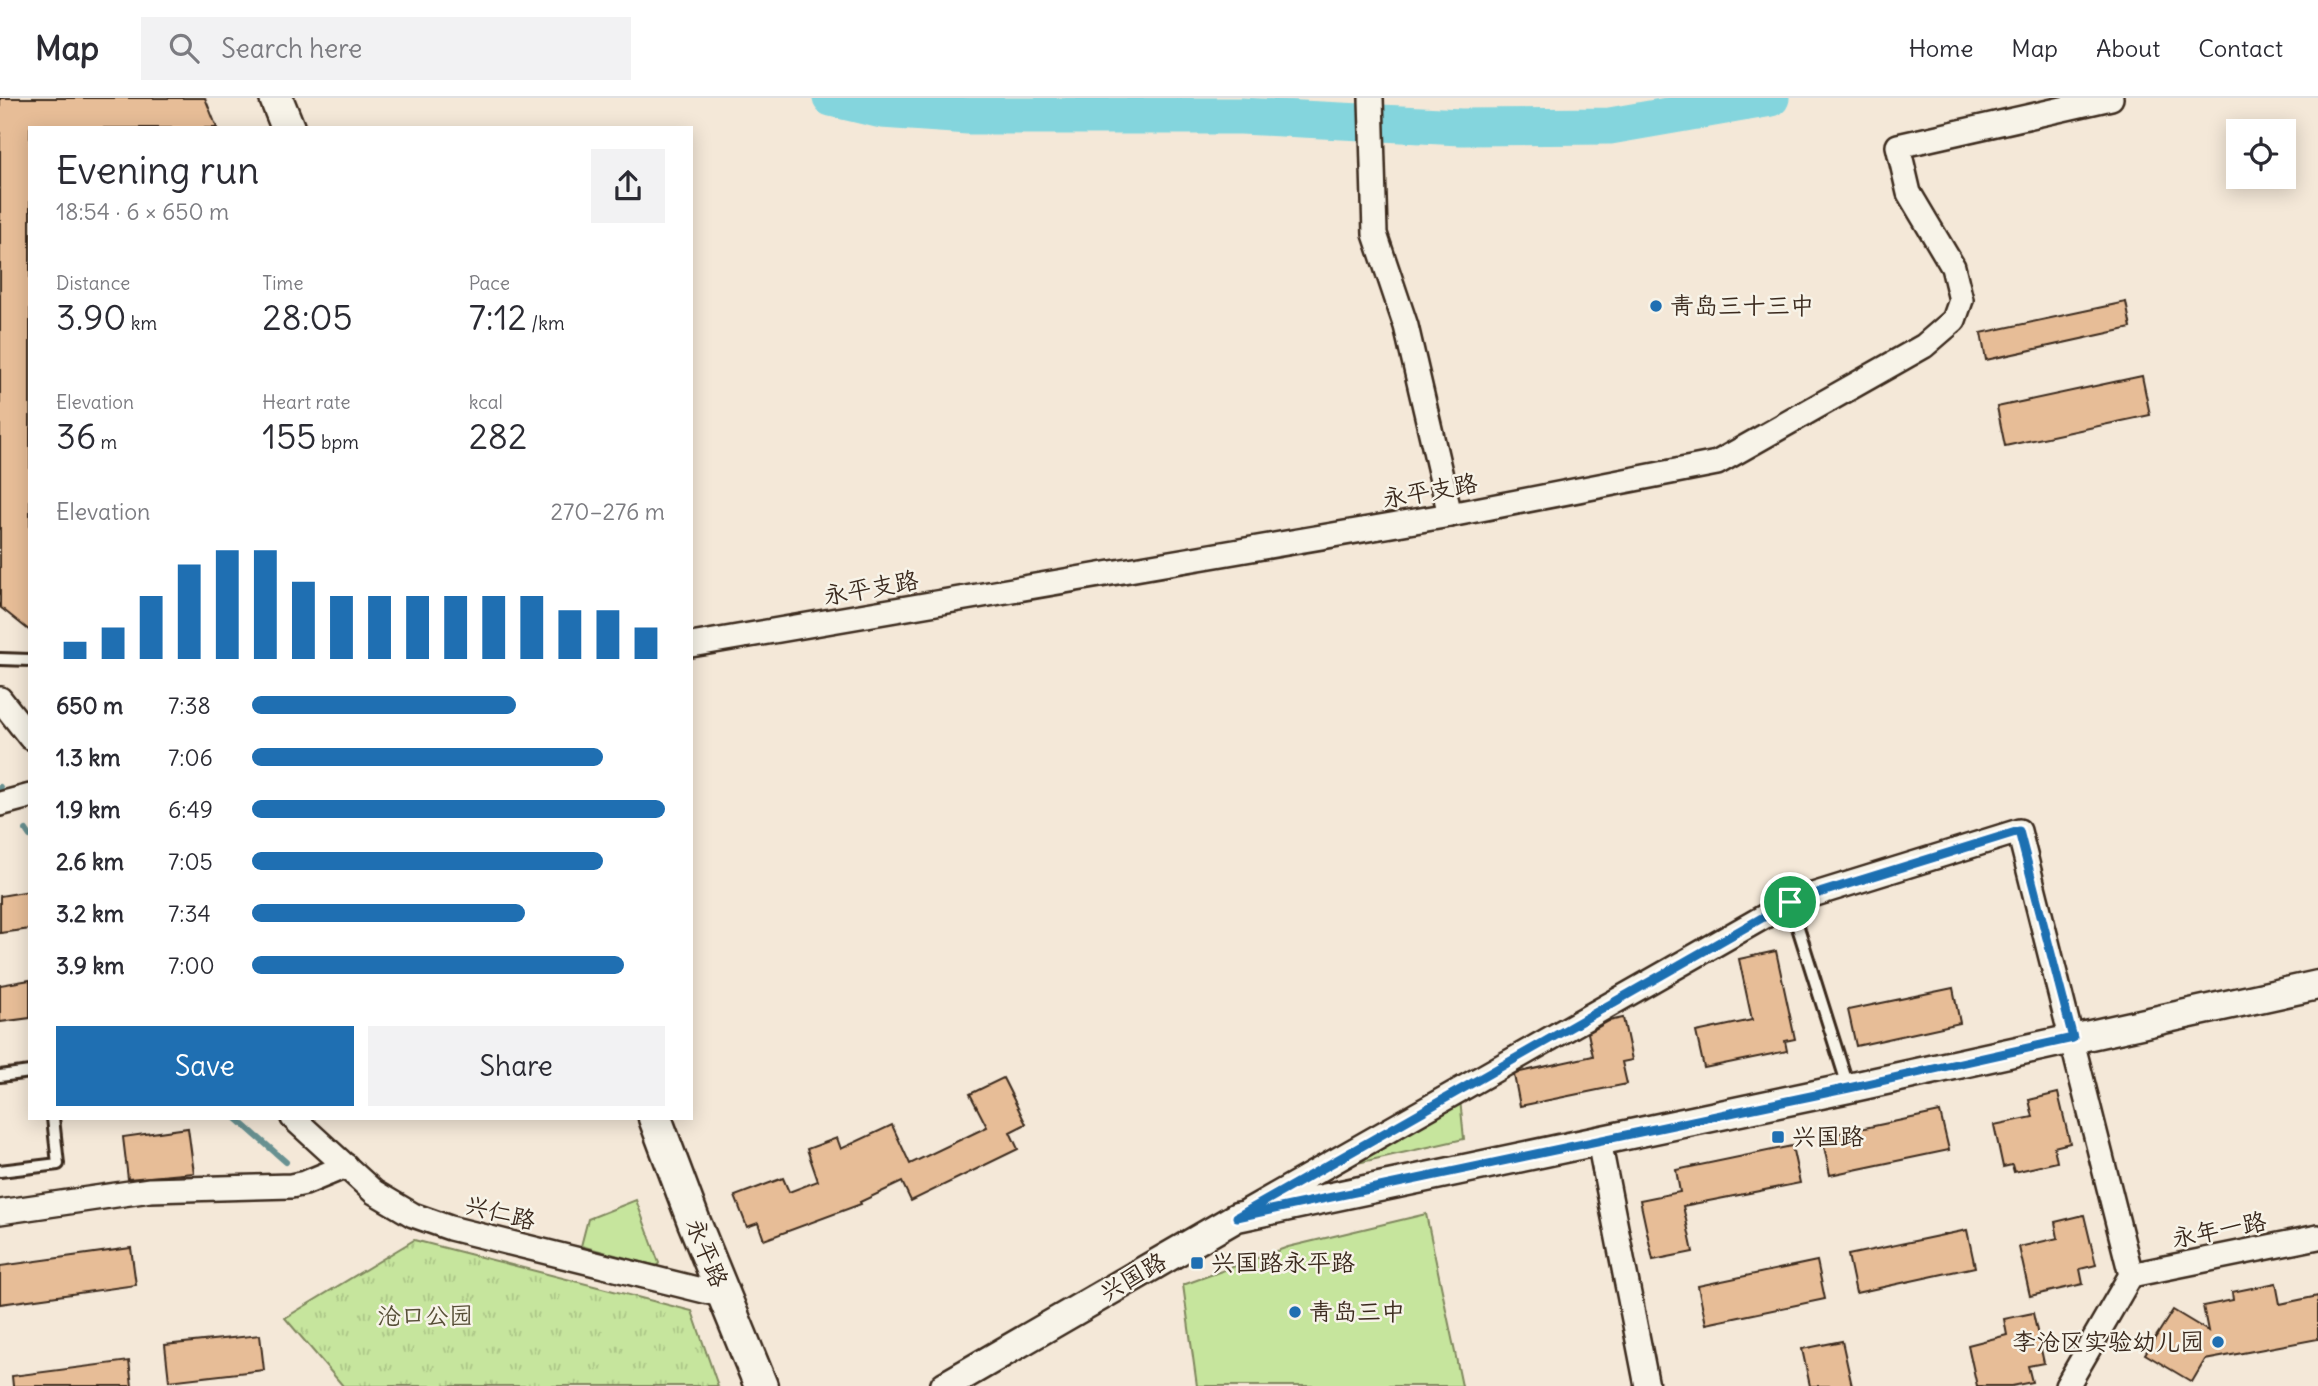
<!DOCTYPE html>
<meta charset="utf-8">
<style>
:root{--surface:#fff;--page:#f2f2f3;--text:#2b2b33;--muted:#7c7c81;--line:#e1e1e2;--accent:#1f6fb2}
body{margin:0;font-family:Delius,"LXGW WenKai TC",sans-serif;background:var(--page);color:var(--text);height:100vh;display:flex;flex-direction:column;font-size:26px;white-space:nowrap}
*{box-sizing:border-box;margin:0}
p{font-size:23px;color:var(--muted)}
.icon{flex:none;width:38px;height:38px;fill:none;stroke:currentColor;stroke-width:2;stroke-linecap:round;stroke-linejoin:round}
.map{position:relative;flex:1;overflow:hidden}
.sheet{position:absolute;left:28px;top:28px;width:665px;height:994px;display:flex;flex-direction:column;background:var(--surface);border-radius:0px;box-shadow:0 4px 18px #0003}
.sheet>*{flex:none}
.controls{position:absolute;left:2226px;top:21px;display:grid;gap:14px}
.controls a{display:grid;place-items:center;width:70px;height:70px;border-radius:0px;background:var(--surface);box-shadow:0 4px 18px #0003;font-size:35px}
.pin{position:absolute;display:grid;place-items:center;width:60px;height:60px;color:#fff;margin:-30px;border:4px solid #fff;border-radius:50%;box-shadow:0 2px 7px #0007}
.round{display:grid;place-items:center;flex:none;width:74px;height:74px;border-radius:0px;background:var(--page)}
.summary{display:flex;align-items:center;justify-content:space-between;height:119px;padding:0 28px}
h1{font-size:38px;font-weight:600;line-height:52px}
.metrics{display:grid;grid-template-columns:repeat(3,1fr);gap:10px;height:119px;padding:7px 28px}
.metrics div{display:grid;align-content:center}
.metrics b{font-size:35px;font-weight:600}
.metrics small{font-size:19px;font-weight:400}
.metrics p{font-size:19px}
.chart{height:196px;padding:14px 28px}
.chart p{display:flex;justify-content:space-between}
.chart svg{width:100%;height:126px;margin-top:7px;stroke:var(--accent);stroke-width:6}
.primary-button{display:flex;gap:14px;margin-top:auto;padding:14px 28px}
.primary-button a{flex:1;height:80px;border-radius:0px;background:var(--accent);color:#fff;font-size:28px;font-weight:600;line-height:80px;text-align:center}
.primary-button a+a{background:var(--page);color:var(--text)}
ul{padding:0 28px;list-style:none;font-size:23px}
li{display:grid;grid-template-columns:112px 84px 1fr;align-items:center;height:52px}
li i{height:18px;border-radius:9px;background:var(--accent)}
header{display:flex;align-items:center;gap:42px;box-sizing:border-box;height:98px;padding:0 35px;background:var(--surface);border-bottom:2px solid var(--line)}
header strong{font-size:33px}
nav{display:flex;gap:38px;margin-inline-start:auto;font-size:24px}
.search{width:490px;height:63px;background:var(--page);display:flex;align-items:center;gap:18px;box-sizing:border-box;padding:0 24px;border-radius:0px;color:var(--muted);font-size:26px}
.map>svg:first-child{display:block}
.green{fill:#c6e59d;stroke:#80885e;stroke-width:2}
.park{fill:url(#park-tufts);stroke:#80885e;stroke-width:2}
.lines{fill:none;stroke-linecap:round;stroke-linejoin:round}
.stream{stroke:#679191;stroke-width:6}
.river{stroke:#84d5dd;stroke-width:37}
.building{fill:#e7bd97;stroke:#3b2a1e;stroke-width:2}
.service-casing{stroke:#3b2a1e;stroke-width:16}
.minor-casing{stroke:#3b2a1e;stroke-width:28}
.tertiary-casing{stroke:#3b2a1e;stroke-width:33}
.secondary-casing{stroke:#3b2a1e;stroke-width:37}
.service{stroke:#f7f3e8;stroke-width:10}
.minor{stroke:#f7f3e8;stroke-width:23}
.tertiary{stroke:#f7f3e8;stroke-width:28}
.secondary{stroke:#f7f3e8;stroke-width:32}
.route-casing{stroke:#fff;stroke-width:14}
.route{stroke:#1f6fb2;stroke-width:9}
.poi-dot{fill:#1f6fb2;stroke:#f7f3e8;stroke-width:2.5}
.labels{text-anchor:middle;stroke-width:5;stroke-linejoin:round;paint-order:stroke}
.poi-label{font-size:24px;fill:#3b2a1e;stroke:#f7f3e8;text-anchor:start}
.street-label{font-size:24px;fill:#3b2a1e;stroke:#f7f3e8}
.park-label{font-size:24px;fill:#574f37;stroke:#f7f3e8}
</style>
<header>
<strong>Map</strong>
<div class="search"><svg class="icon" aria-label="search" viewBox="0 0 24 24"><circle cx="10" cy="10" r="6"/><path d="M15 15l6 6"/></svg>Search here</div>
<nav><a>Home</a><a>Map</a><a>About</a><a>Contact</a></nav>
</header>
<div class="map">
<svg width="2318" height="1288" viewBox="0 0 2318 1288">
<defs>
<pattern id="park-tufts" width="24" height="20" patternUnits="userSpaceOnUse" patternTransform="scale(1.75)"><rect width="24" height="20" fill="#c6e59d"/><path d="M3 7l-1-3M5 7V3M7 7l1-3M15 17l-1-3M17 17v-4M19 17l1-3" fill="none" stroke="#abc587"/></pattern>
</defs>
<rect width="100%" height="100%" fill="#f4e8d8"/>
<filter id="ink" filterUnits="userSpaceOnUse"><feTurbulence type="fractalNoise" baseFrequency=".0143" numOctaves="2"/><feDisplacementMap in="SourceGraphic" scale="14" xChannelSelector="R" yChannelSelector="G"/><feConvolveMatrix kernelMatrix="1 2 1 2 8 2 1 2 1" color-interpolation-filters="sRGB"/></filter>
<g filter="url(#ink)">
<!-- green -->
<g class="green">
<path d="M 1460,1001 L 1464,1041 L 1353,1066 Z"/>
<path d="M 636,1102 L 659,1165 L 657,1168 L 581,1148 L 588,1121 Z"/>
<path d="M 1426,1116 L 1462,1288 L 1197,1288 L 1183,1187 L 1288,1149 Z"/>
</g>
<!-- park -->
<path class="park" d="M 414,1142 L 692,1213 L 718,1288 L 343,1288 L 285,1220 Z"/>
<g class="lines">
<!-- stream -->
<g class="stream">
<path d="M 0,689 L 1,691"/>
<path d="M 26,732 L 30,738"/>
<path d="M 236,1020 L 286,1064"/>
</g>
<!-- river -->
<path class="river" d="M 831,0 L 882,12 L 968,18 L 1241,18 L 1461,29 L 1610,28 L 1771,0"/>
</g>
<!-- building -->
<g class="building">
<path d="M 0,0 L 205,0 L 217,30 L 30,30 L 30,533 L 0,509 Z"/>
<path d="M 2126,204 L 2131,230 L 1986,262 L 1981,235 Z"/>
<path d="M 2142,278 L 2150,317 L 2005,348 L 1997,309 Z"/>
<path d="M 30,793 L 30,831 L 0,835 L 0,798 Z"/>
<path d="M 1776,853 L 1795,941 L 1785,943 L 1787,953 L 1704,970 L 1696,934 L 1752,922 L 1739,861 Z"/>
<path d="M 30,882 L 30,920 L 0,924 L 0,887 Z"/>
<path d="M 1953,890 L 1960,925 L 1856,948 L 1848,912 Z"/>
<path d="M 1623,920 L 1632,962 L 1622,964 L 1627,986 L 1520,1008 L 1514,977 L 1520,974 L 1593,958 L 1588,935 L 1609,923 Z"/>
<path d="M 1003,980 L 1026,1026 L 1010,1034 L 1018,1051 L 911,1103 L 902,1084 L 860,1104 L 861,1106 L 764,1142 L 758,1125 L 747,1129 L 735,1098 L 783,1080 L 789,1094 L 818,1083 L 807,1051 L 837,1040 L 841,1051 L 892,1027 L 910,1066 L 987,1029 L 970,996 Z"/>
<path d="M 2058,995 L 2070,1045 L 2054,1049 L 2057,1064 L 2014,1074 L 2012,1067 L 2003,1069 L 1994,1027 L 2033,1019 L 2029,1002 Z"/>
<path d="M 1940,1014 L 1949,1052 L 1830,1077 L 1822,1039 Z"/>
<path d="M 188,1030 L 194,1075 L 128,1081 L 123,1039 Z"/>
<path d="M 1792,1048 L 1800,1085 L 1683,1108 L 1693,1154 L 1653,1162 L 1640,1102 L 1680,1094 L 1676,1072 Z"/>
<path d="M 2084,1117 L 2096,1167 L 2080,1171 L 2083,1186 L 2030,1198 L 2019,1149 L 2058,1140 L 2055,1124 Z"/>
<path d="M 1967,1132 L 1975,1169 L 1856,1195 L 1848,1157 Z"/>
<path d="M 131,1150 L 136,1187 L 0,1206 L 0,1168 Z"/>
<path d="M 1817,1163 L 1825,1201 L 1706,1226 L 1698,1188 Z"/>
<path d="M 2276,1185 L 2280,1206 L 2318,1198 L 2318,1241 L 2205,1262 L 2192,1284 L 2145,1256 L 2173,1212 L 2208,1233 L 2203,1208 L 2233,1202 L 2232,1194 Z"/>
<path d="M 2033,1215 L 2044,1265 L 2028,1268 L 2032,1284 L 2012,1288 L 1977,1288 L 1968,1247 L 2007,1237 L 2004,1221 Z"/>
<path d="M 260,1237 L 264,1272 L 169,1283 L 165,1247 Z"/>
<path d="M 1842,1243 L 1852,1288 L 1810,1288 L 1802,1251 Z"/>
<path d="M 129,1263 L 132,1288 L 13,1288 L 12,1278 Z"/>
</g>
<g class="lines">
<defs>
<g id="service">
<path d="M 0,561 L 30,562"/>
<path d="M 1790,804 L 1848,988"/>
<path d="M 0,978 L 30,974"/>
<path d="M 0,1073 L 58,1066 L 53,1020"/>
</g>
<g id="minor">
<path d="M 1371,0 L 1375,136 L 1406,228 L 1450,417"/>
<path d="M 691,547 L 1450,417 L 1717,365 L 1924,248 L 1954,222 L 1961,202 L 1953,169 L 1909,95 L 1898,48 L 2111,0"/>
<path d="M 0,601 L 30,639"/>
<path d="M 0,706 L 30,698"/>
<path d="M 293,1020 L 374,1094 L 413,1117 L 450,1130 L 725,1198"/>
<path d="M 1599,1043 L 1647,1288"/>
<path d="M 1249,1112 L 1790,804 L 2019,733 L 2131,1177 L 2067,1288"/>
<path d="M 0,1114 L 150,1092 L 291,1088 L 305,1085 L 346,1068"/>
<path d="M 2131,1177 L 2318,1139"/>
</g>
<path id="tertiary" d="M 945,1288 L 1237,1119 L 1849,990 L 2318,887"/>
<g id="secondary">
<path d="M 276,0 L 288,30"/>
<path d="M 655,1020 L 694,1124 L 761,1288"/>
</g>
</defs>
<!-- service casing -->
<use href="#service" class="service-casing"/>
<!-- minor casing -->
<use href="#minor" class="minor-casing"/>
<!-- tertiary casing -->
<use href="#tertiary" class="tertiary-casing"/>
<!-- secondary casing -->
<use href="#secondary" class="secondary-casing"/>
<!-- service -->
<use href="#service" class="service"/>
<!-- minor -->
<use href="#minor" class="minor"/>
<!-- tertiary -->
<use href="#tertiary" class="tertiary"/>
<!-- secondary -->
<use href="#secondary" class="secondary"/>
</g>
</g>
<g class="lines" filter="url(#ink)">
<defs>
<path id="route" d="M 2019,733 L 2073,940 L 1849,990 L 1237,1119 L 1790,804 Z"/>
</defs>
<!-- route casing -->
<use href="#route" class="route-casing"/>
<!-- route -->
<use href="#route" class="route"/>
</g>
<!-- markers -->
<g class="poi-dot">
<circle cx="1656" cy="208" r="7"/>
<rect x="1771" y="1032" width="14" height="14" rx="3.5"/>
<rect x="1190" y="1158" width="14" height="14" rx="3.5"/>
<circle cx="1295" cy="1214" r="7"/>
<circle cx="2218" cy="1244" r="7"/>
</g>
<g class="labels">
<!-- poi labels -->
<g class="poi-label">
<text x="1670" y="216">青岛三十三中</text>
<text x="1792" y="1047">兴国路</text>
<text x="1211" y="1173">兴国路永平路</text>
<text x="1309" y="1222">青岛三中</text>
<text x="2204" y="1252" text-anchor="end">李沧区实验幼儿园</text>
</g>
<!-- street labels -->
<g class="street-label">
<text transform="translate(1430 393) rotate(-10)" y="8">永平支路</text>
<text transform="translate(871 490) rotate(-10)" y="8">永平支路</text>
<text transform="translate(500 1115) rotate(14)" y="8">兴仁路</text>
<text transform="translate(2219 1132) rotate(-11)" y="8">永年一路</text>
<text transform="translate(707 1155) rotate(68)" y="8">永平路</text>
<text transform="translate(1133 1179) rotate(-30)" y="8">兴国路</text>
</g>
<!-- park labels -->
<g class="park-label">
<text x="425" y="1226">沧口公园</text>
</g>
</g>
</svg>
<div class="controls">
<a><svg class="icon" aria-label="locate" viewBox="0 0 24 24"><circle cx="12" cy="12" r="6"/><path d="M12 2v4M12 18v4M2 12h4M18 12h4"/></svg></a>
</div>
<div class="pin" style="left:1790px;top:804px;background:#1e9e55"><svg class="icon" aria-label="arrive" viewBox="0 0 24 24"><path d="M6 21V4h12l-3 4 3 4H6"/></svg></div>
<section class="sheet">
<div class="summary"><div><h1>Evening run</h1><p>18:54 · 6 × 650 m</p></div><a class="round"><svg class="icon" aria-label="share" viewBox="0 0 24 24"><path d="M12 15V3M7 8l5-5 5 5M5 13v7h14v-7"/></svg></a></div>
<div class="metrics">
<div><p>Distance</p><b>3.90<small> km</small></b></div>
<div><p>Time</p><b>28:05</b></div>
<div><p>Pace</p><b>7:12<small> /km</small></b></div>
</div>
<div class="metrics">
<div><p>Elevation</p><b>36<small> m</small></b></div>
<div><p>Heart rate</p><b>155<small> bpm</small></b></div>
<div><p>kcal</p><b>282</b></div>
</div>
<div class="chart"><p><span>Elevation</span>270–276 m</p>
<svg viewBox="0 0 160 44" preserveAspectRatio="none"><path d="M5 44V38M15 44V33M25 44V22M35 44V11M45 44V6M55 44V6M65 44V17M75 44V22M85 44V22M95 44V22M105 44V22M115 44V22M125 44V22M135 44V27M145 44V27M155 44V33"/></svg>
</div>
<ul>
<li><b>650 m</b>7:38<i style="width:64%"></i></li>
<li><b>1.3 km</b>7:06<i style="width:85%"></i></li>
<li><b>1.9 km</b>6:49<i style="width:100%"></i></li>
<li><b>2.6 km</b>7:05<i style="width:85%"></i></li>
<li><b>3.2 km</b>7:34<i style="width:66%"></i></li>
<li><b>3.9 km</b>7:00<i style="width:90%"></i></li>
</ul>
<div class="primary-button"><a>Save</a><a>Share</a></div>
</section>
</div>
